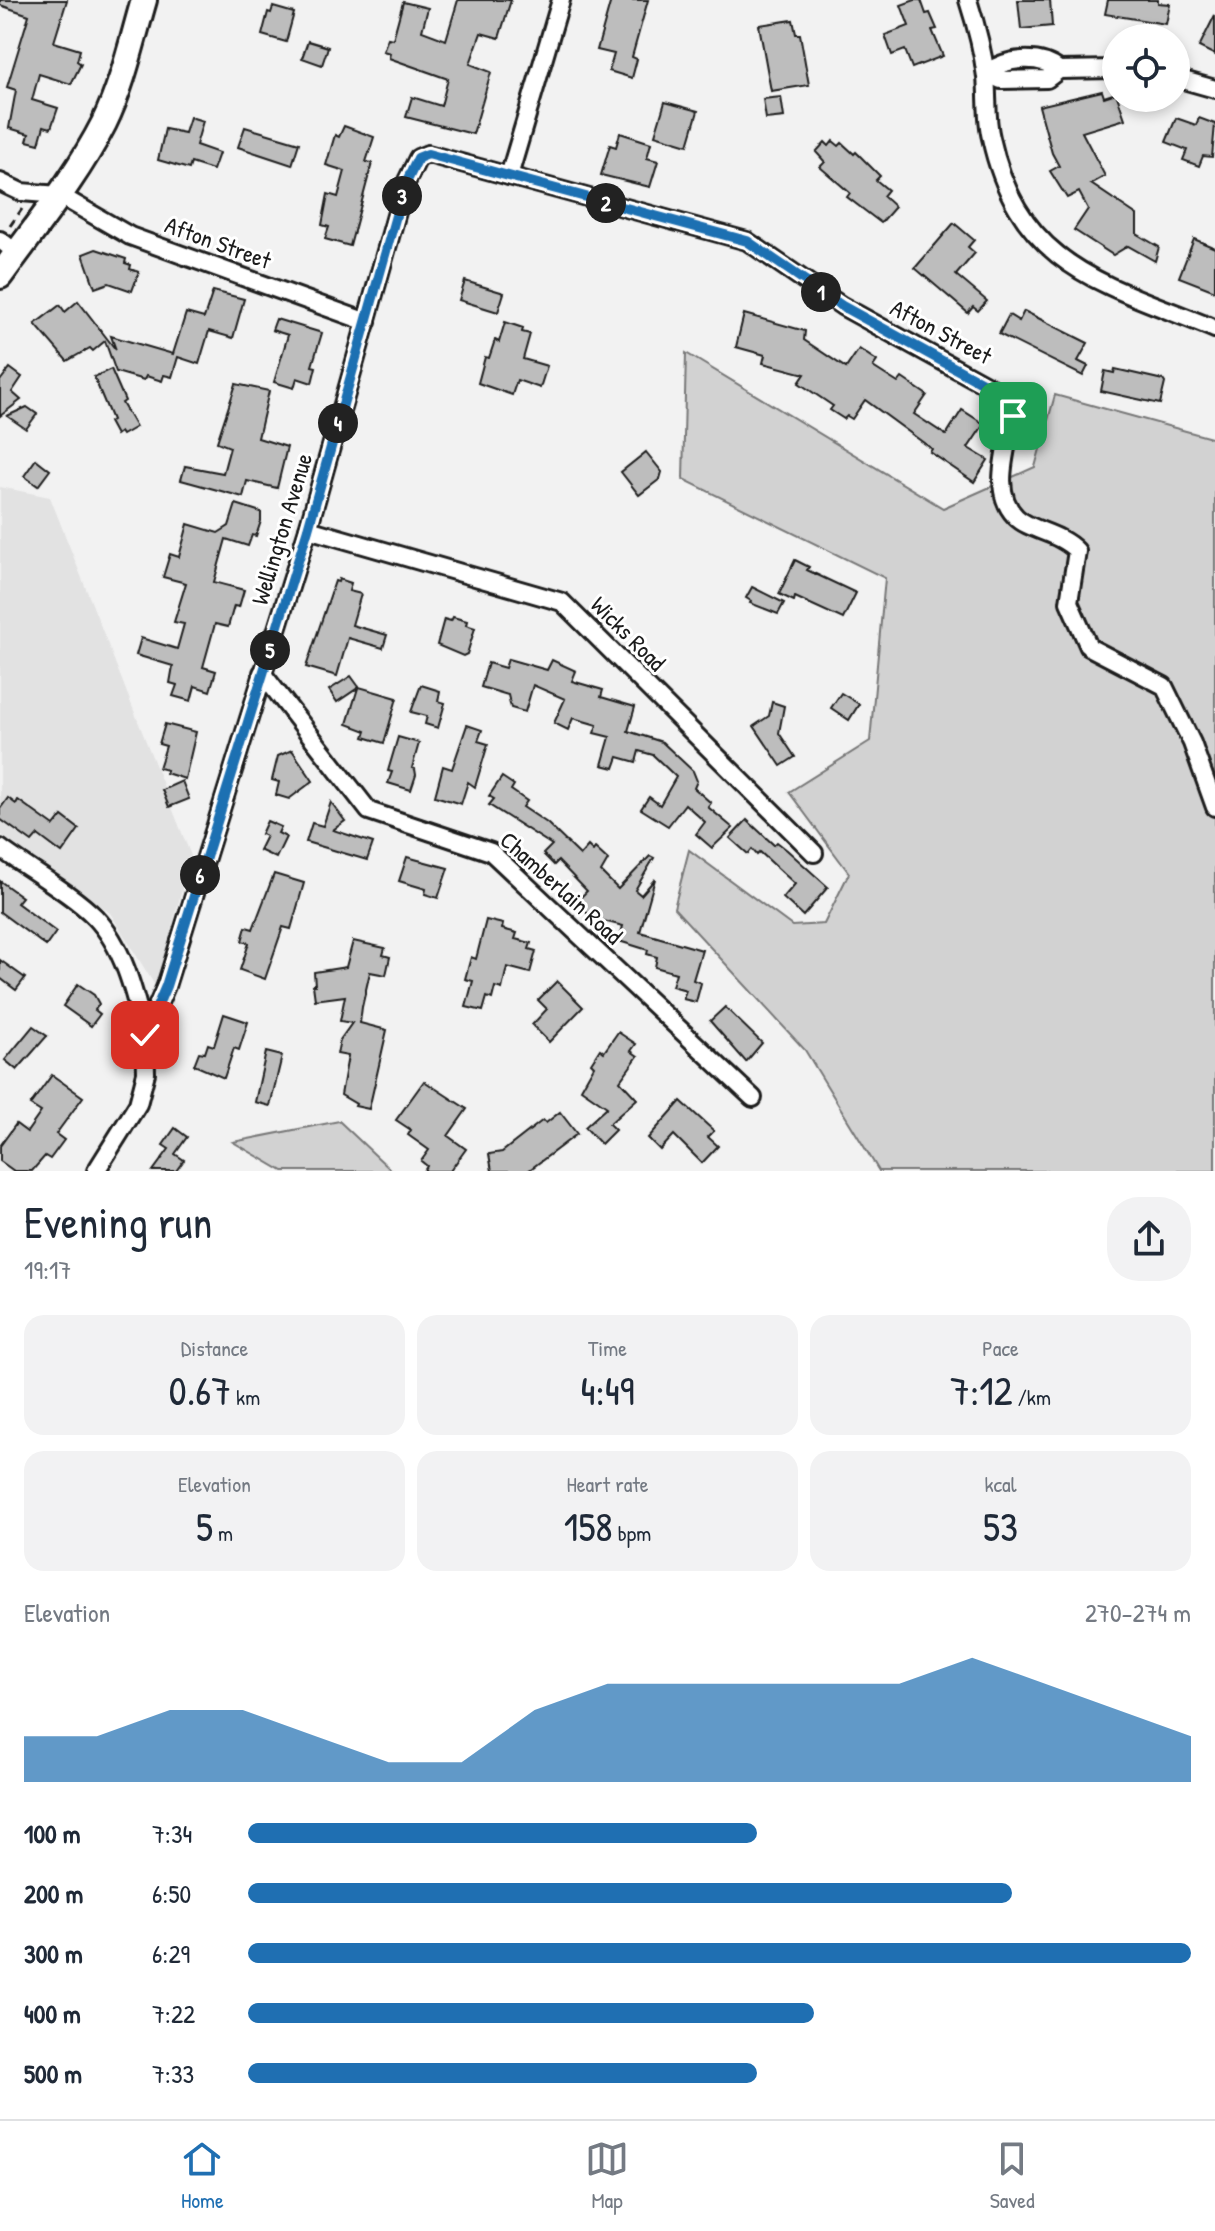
<!DOCTYPE html>
<meta charset="utf-8">
<style>
:root{--surface:#fff;--page:#f2f2f3;--text:#1f2937;--muted:#747a83;--line:#e0e1e3;--accent:#1f6fb2}
body{margin:0;font-family:"Patrick Hand",sans-serif;background:var(--page);color:var(--text);height:100vh;display:flex;flex-direction:column;font-size:30px;white-space:nowrap}
*{box-sizing:border-box;margin:0}
p{font-size:26px;color:var(--muted)}
.icon{flex:none;width:44px;height:44px;fill:none;stroke:currentColor;stroke-width:2;stroke-linecap:round;stroke-linejoin:round}
.map{position:relative;height:1171px;overflow:hidden}
.details{display:flex;flex-direction:column;background:var(--surface);flex:1}
.details>*{flex:none}
.tools{position:absolute;left:1102px;top:24px;display:grid;gap:16px}
.tools a{display:grid;place-items:center;width:88px;height:88px;border-radius:50%;background:var(--surface);box-shadow:0 4px 12px #0003;font-size:40px}
.pin{position:absolute;display:grid;place-items:center;width:68px;height:68px;color:#fff;margin:-34px;border-radius:16px;box-shadow:0 4px 12px #0006}
.km{position:absolute;width:40px;height:40px;margin:-20px;border-radius:50%;background:#222;color:#fff;font-size:22px;line-height:40px;text-align:center}
.round{display:grid;place-items:center;flex:none;width:84px;height:84px;border-radius:32px;background:var(--page)}
.overview{display:flex;align-items:center;justify-content:space-between;height:136px;padding:0 24px}
h1{font-size:44px;font-weight:600;line-height:60px}
.figures{display:grid;grid-template-columns:repeat(3,1fr);gap:12px;height:136px;padding:8px 24px}
.figures div{display:grid;align-content:center;border-radius:20px;background:var(--page);text-align:center}
.figures b{font-size:40px;font-weight:600}
.figures small{font-size:22px;font-weight:400}
.figures p{font-size:22px}
.chart{height:224px;padding:16px 24px}
.chart p{display:flex;justify-content:space-between}
.chart svg{width:100%;height:144px;margin-top:8px;fill:var(--accent);opacity:.7}
ul{padding:0 24px;list-style:none;font-size:26px}
li{display:grid;grid-template-columns:128px 96px 1fr;align-items:center;height:60px}
li i{height:20px;border-radius:10px;background:var(--accent)}
.tabs{display:flex;justify-content:space-around;align-items:center;height:112px;border-top:2px solid var(--line);background:var(--surface);font-size:22px;color:var(--muted)}
.tabs a{display:grid;justify-items:center;gap:4px}
.tabs .on{color:var(--accent)}
.map>svg:first-child{display:block}
.built{fill:#e2e2e2}
.green{fill:#d2d2d2;stroke:#777;stroke-width:2}
.building{fill:#bdbdbd;stroke:#1c1c1c;stroke-width:2}
.lines{fill:none;stroke-linecap:round;stroke-linejoin:round}
.minor-casing{stroke:#1c1c1c;stroke-width:22}
.secondary-casing{stroke:#1c1c1c;stroke-width:30}
.path{stroke:#1c1c1c;stroke-width:3;stroke-dasharray:8 6;stroke-linecap:butt}
.minor{stroke:#fff;stroke-width:16}
.secondary{stroke:#fff;stroke-width:24}
.route-casing{stroke:#fff;stroke-width:16}
.route{stroke:#1f6fb2;stroke-width:10}
.labels{text-anchor:middle;stroke-width:6;stroke-linejoin:round;paint-order:stroke}
.street-label{font-size:24px;fill:#1c1c1c;stroke:#fff}
</style>
<div class="map">
<svg width="1215" height="1171" viewBox="0 0 1215 1171">
<rect width="100%" height="100%" fill="#f2f2f2"/>
<filter id="ink" filterUnits="userSpaceOnUse"><feTurbulence type="fractalNoise" baseFrequency=".0125" numOctaves="2"/><feDisplacementMap in="SourceGraphic" scale="16" xChannelSelector="R" yChannelSelector="G"/><feConvolveMatrix kernelMatrix="1 2 1 2 8 2 1 2 1" color-interpolation-filters="sRGB"/></filter>
<g filter="url(#ink)">
<!-- built -->
<path class="built" d="M 0,487 L 50,497 L 191,856 L 156,987 L 110,913 L 0,834 Z"/>
<!-- green -->
<g class="green">
<path d="M 686,353 L 943,508 L 1035,467 L 1055,395 L 1215,439 L 1215,1171 L 879,1171 L 805,1050 L 674,908 L 689,850 L 792,926 L 824,924 L 849,873 L 789,792 L 870,741 L 885,578 L 683,479 Z"/>
<path d="M 339,1121 L 392,1171 L 283,1171 L 233,1142 Z"/>
</g>
<!-- building -->
<g class="building">
<path d="M 0,0 L 67,0 L 54,42 L 80,50 L 77,61 L 81,64 L 71,84 L 39,74 L 32,100 L 58,108 L 51,128 L 44,126 L 39,144 L 27,141 L 29,134 L 9,128 L 16,90 L 7,87 L 29,15 L 0,5 Z"/>
<path d="M 458,0 L 511,0 L 499,38 L 481,33 L 470,64 L 491,72 L 473,134 L 406,117 L 412,97 L 441,106 L 448,79 L 389,58 L 390,53 L 383,51 L 388,38 L 393,39 L 403,2 L 428,8 L 422,31 L 446,40 Z"/>
<path d="M 611,0 L 648,0 L 632,57 L 637,59 L 632,78 L 609,71 L 614,54 L 597,50 Z"/>
<path d="M 915,0 L 921,0 L 926,14 L 930,13 L 937,29 L 932,30 L 943,56 L 912,68 L 905,50 L 892,55 L 885,35 L 909,26 L 901,5 Z"/>
<path d="M 1018,0 L 1050,0 L 1052,26 L 1021,29 Z"/>
<path d="M 1108,0 L 1158,0 L 1158,3 L 1170,4 L 1166,24 L 1105,14 Z"/>
<path d="M 273,7 L 294,13 L 286,42 L 262,35 L 268,12 L 271,13 Z"/>
<path d="M 1215,15 L 1215,55 L 1199,47 Z"/>
<path d="M 793,20 L 796,34 L 800,34 L 809,85 L 771,91 L 759,25 Z"/>
<path d="M 308,41 L 328,47 L 322,65 L 302,58 Z"/>
<path d="M 1102,91 L 1104,97 L 1116,93 L 1125,119 L 1082,132 L 1105,176 L 1091,184 L 1137,215 L 1137,234 L 1159,247 L 1155,261 L 1128,246 L 1113,255 L 1074,230 L 1088,209 L 1079,192 L 1067,198 L 1050,171 L 1059,166 L 1052,153 L 1039,106 Z"/>
<path d="M 781,97 L 784,117 L 766,119 L 763,99 Z"/>
<path d="M 665,102 L 698,111 L 688,145 L 655,135 Z"/>
<path d="M 190,117 L 203,121 L 196,145 L 219,153 L 213,170 L 191,163 L 189,169 L 158,160 L 165,129 L 185,133 Z"/>
<path d="M 1176,118 L 1196,125 L 1199,118 L 1215,124 L 1212,157 L 1203,156 L 1199,166 L 1183,160 L 1187,150 L 1166,142 Z"/>
<path d="M 344,126 L 374,137 L 366,162 L 372,163 L 350,246 L 325,239 L 329,227 L 322,225 L 328,194 L 338,197 L 345,171 L 326,165 L 335,135 L 339,137 Z"/>
<path d="M 245,127 L 299,143 L 292,165 L 238,147 Z"/>
<path d="M 620,133 L 651,143 L 647,158 L 658,161 L 650,187 L 601,175 L 610,145 L 616,147 Z"/>
<path d="M 833,141 L 839,146 L 842,143 L 854,154 L 856,152 L 880,176 L 876,180 L 888,190 L 883,196 L 895,207 L 881,223 L 847,197 L 850,193 L 820,167 L 825,162 L 816,152 L 825,142 L 829,146 Z"/>
<path d="M 954,223 L 974,240 L 968,247 L 975,253 L 956,275 L 987,301 L 978,311 L 973,307 L 968,313 L 915,268 Z"/>
<path d="M 1194,239 L 1215,248 L 1215,291 L 1179,277 Z"/>
<path d="M 96,249 L 126,259 L 125,263 L 131,265 L 130,269 L 139,272 L 132,291 L 109,283 L 95,288 L 83,254 Z"/>
<path d="M 465,281 L 504,293 L 498,312 L 459,300 Z"/>
<path d="M 213,291 L 244,299 L 233,338 L 209,331 L 199,364 L 178,357 L 172,377 L 164,375 L 162,381 L 146,376 L 144,380 L 116,372 L 105,341 L 93,351 L 90,348 L 67,361 L 35,324 L 60,305 L 65,312 L 78,301 L 116,350 L 111,336 L 173,354 L 186,313 L 204,318 Z"/>
<path d="M 1024,311 L 1088,343 L 1078,361 L 1088,366 L 1083,376 L 999,334 L 1009,315 L 1019,321 Z"/>
<path d="M 744,314 L 805,331 L 804,340 L 846,368 L 859,349 L 877,361 L 873,367 L 898,383 L 902,378 L 927,395 L 914,414 L 946,435 L 962,410 L 984,424 L 968,448 L 988,460 L 974,482 L 930,452 L 932,449 L 865,400 L 852,419 L 847,416 L 844,419 L 830,410 L 833,406 L 799,383 L 805,374 L 763,363 L 765,355 L 736,347 Z"/>
<path d="M 276,319 L 322,333 L 312,366 L 316,367 L 312,383 L 297,378 L 294,388 L 274,382 L 288,335 L 272,330 Z"/>
<path d="M 505,322 L 523,328 L 522,332 L 530,334 L 523,359 L 547,366 L 540,388 L 517,380 L 512,395 L 478,383 L 485,357 L 489,358 L 495,340 L 499,342 Z"/>
<path d="M 10,368 L 22,377 L 12,392 L 21,400 L 0,416 L 0,381 Z"/>
<path d="M 111,369 L 125,401 L 122,403 L 136,427 L 122,435 L 120,432 L 116,435 L 109,422 L 112,420 L 94,377 Z"/>
<path d="M 1115,369 L 1163,380 L 1165,383 L 1160,404 L 1101,391 L 1105,371 L 1114,373 Z"/>
<path d="M 236,384 L 269,391 L 258,438 L 287,447 L 277,488 L 247,481 L 243,497 L 181,480 L 185,466 L 223,473 L 230,447 L 217,442 Z"/>
<path d="M 27,407 L 37,414 L 26,429 L 7,416 Z"/>
<path d="M 646,452 L 662,472 L 660,479 L 639,495 L 621,472 Z"/>
<path d="M 36,459 L 50,470 L 38,486 L 24,476 Z"/>
<path d="M 236,504 L 261,512 L 261,521 L 256,536 L 252,535 L 248,546 L 226,539 L 214,582 L 244,590 L 239,607 L 234,606 L 228,627 L 215,624 L 203,667 L 216,671 L 210,691 L 195,686 L 191,701 L 173,696 L 177,685 L 170,683 L 173,666 L 136,655 L 141,638 L 177,649 L 184,624 L 174,622 L 186,583 L 163,577 L 170,554 L 179,557 L 188,524 L 218,533 L 229,526 Z"/>
<path d="M 795,560 L 809,567 L 807,570 L 856,593 L 843,619 L 795,597 L 794,601 L 779,594 Z"/>
<path d="M 339,579 L 351,583 L 349,591 L 361,594 L 352,625 L 387,635 L 383,648 L 348,638 L 337,676 L 306,667 L 335,581 L 338,582 Z"/>
<path d="M 752,587 L 784,603 L 778,614 L 750,603 L 751,601 L 746,598 Z"/>
<path d="M 453,617 L 467,621 L 466,625 L 475,628 L 467,654 L 463,656 L 437,645 L 444,619 L 451,621 Z"/>
<path d="M 508,659 L 547,670 L 552,660 L 576,671 L 572,681 L 603,690 L 601,697 L 635,707 L 628,731 L 662,742 L 693,771 L 697,781 L 694,788 L 711,803 L 708,807 L 733,828 L 712,848 L 696,834 L 705,822 L 685,804 L 668,826 L 641,809 L 649,797 L 660,805 L 676,777 L 653,755 L 639,751 L 636,762 L 618,757 L 614,768 L 602,765 L 610,737 L 594,733 L 597,725 L 573,718 L 568,730 L 554,723 L 565,699 L 533,685 L 525,712 L 511,708 L 508,695 L 481,687 L 488,663 L 505,668 Z"/>
<path d="M 351,676 L 359,687 L 397,698 L 384,743 L 364,737 L 366,731 L 347,724 L 358,688 L 337,702 L 329,690 Z"/>
<path d="M 421,685 L 440,691 L 438,701 L 445,703 L 438,728 L 425,724 L 427,716 L 411,712 Z"/>
<path d="M 841,693 L 859,704 L 849,720 L 831,708 Z"/>
<path d="M 772,702 L 784,706 L 779,733 L 795,757 L 781,766 L 754,726 L 769,716 Z"/>
<path d="M 165,724 L 196,732 L 185,779 L 166,773 L 167,770 L 159,768 L 166,746 L 159,744 Z"/>
<path d="M 467,725 L 482,730 L 478,741 L 488,744 L 475,787 L 468,782 L 461,804 L 435,796 L 443,766 L 452,769 Z"/>
<path d="M 398,737 L 419,743 L 412,768 L 415,769 L 416,775 L 411,790 L 388,783 L 392,772 L 388,771 Z"/>
<path d="M 292,750 L 313,781 L 289,799 L 276,795 L 279,782 L 272,780 L 278,756 Z"/>
<path d="M 502,777 L 514,785 L 511,790 L 527,801 L 523,807 L 547,823 L 580,855 L 588,846 L 593,851 L 595,848 L 608,860 L 601,872 L 618,889 L 650,856 L 654,858 L 635,890 L 641,895 L 655,879 L 640,932 L 702,950 L 693,980 L 701,983 L 696,1002 L 683,999 L 686,990 L 672,986 L 676,973 L 655,967 L 657,957 L 647,954 L 648,950 L 619,941 L 623,926 L 592,918 L 576,902 L 587,891 L 558,861 L 554,865 L 543,854 L 552,845 L 489,805 L 494,799 L 489,796 Z"/>
<path d="M 182,781 L 189,799 L 169,807 L 162,790 Z"/>
<path d="M 8,798 L 16,804 L 18,800 L 54,826 L 62,816 L 79,829 L 62,853 L 38,835 L 32,842 L 0,819 L 0,809 Z"/>
<path d="M 331,802 L 345,821 L 333,830 L 373,843 L 367,860 L 306,842 L 312,823 L 323,826 Z"/>
<path d="M 747,820 L 774,845 L 777,842 L 787,850 L 828,887 L 803,916 L 783,898 L 795,884 L 760,852 L 757,855 L 752,849 L 748,854 L 730,838 Z"/>
<path d="M 267,821 L 281,827 L 278,833 L 286,837 L 276,858 L 259,850 L 266,836 L 261,834 Z"/>
<path d="M 407,857 L 448,868 L 438,898 L 425,894 L 426,889 L 399,881 Z"/>
<path d="M 274,874 L 304,883 L 291,929 L 283,927 L 265,979 L 240,970 L 249,943 L 242,941 L 246,927 L 253,929 Z"/>
<path d="M 0,881 L 22,897 L 17,903 L 56,932 L 46,946 L 0,912 Z"/>
<path d="M 486,920 L 503,924 L 502,929 L 517,933 L 515,939 L 531,943 L 529,949 L 536,951 L 530,973 L 507,967 L 502,989 L 495,987 L 492,999 L 487,997 L 483,1011 L 466,1007 L 473,981 L 465,979 L 471,957 L 476,959 Z"/>
<path d="M 353,941 L 385,948 L 383,955 L 390,957 L 386,975 L 370,972 L 362,1007 L 360,1023 L 387,1030 L 369,1109 L 355,1106 L 356,1104 L 341,1095 L 348,1056 L 337,1054 L 340,1040 L 352,1023 L 340,1021 L 345,996 L 315,1000 L 313,985 L 315,985 L 314,972 L 346,967 Z"/>
<path d="M 0,960 L 25,978 L 16,990 L 0,978 Z"/>
<path d="M 557,981 L 583,1007 L 549,1042 L 532,1025 L 547,1009 L 538,1000 Z"/>
<path d="M 78,984 L 94,995 L 99,1004 L 95,1010 L 100,1014 L 91,1026 L 63,1006 Z"/>
<path d="M 725,1007 L 762,1043 L 746,1062 L 710,1021 Z"/>
<path d="M 224,1014 L 248,1022 L 239,1050 L 234,1048 L 224,1078 L 194,1065 L 199,1052 L 205,1053 L 208,1044 L 214,1046 Z"/>
<path d="M 33,1026 L 47,1036 L 17,1070 L 5,1060 Z"/>
<path d="M 618,1032 L 636,1044 L 631,1051 L 638,1056 L 620,1081 L 637,1099 L 609,1124 L 615,1130 L 601,1144 L 585,1127 L 607,1107 L 581,1089 L 594,1066 L 591,1063 L 600,1049 L 604,1052 Z"/>
<path d="M 266,1052 L 282,1056 L 270,1106 L 255,1102 Z"/>
<path d="M 52,1075 L 83,1097 L 56,1134 L 64,1140 L 50,1159 L 45,1156 L 32,1171 L 14,1171 L 0,1161 L 0,1146 L 16,1124 L 27,1132 L 41,1112 L 30,1105 Z"/>
<path d="M 424,1081 L 467,1109 L 448,1136 L 466,1149 L 450,1171 L 424,1171 L 427,1166 L 421,1161 L 429,1150 L 408,1135 L 411,1130 L 396,1120 Z"/>
<path d="M 681,1101 L 714,1131 L 708,1137 L 718,1146 L 702,1163 L 674,1135 L 660,1150 L 648,1138 Z"/>
<path d="M 560,1112 L 577,1134 L 528,1171 L 492,1171 L 489,1154 L 502,1152 L 543,1120 L 546,1123 Z"/>
<path d="M 175,1128 L 187,1137 L 175,1154 L 184,1160 L 176,1171 L 153,1171 L 169,1149 L 163,1145 Z"/>
</g>
<g class="lines">
<defs>
<g id="minor">
<path d="M 968,0 C 976,25 983,52 986,77 C 988,97 986,119 991,138 C 1020,270 1107,284 1215,329"/>
<path d="M 1059,70 C 1039,54 1005,58 986,73 L 1001,80 L 1047,79 L 1059,70 L 1116,69"/>
<path d="M 1176,78 L 1215,89"/>
<path d="M 509,176 L 747,241 L 842,306 L 1013,400 C 1014,437 986,487 1016,517 C 1030,531 1059,532 1077,551 L 1069,602 L 1089,647 L 1164,686 L 1192,743 L 1215,807"/>
<path d="M 0,182 L 21,192 L 59,195 L 130,236 L 367,322"/>
<path d="M 0,240 L 17,253"/>
<path d="M 308,529 L 562,602 L 814,853"/>
<path d="M 262,673 L 369,811 L 491,852 L 753,1098"/>
<path d="M 0,848 C 28,869 71,893 95,917 C 124,947 135,995 145,1035"/>
<path d="M 96,1171 L 138,1104 L 146,1073 L 145,1035 L 166,986 L 308,529 L 404,187 L 418,158 L 428,154 L 509,176 L 561,0"/>
</g>
<path id="secondary" d="M 0,276 C 36,226 76,178 104,123 C 123,84 132,41 144,0"/>
</defs>
<!-- minor casing -->
<use href="#minor" class="minor-casing"/>
<!-- secondary casing -->
<use href="#secondary" class="secondary-casing"/>
<!-- path -->
<path class="path" d="M 10,226 L 22,209"/>
<!-- minor -->
<use href="#minor" class="minor"/>
<!-- secondary -->
<use href="#secondary" class="secondary"/>
</g>
</g>
<g class="lines" filter="url(#ink)">
<defs>
<path id="route" d="M 145,1035 L 166,986 L 308,529 L 404,187 L 418,158 L 428,154 L 747,241 L 842,306 L 1013,400 L 1013,416"/>
</defs>
<!-- route casing -->
<use href="#route" class="route-casing"/>
<!-- route -->
<use href="#route" class="route"/>
</g>
<g class="labels">
<!-- street labels -->
<g class="street-label">
<text transform="translate(218 243) rotate(20)" y="8">Afton Street</text>
<text transform="translate(941 332) rotate(28)" y="8">Afton Street</text>
<text transform="translate(282 529) rotate(-73)" y="8">Wellington Avenue</text>
<text transform="translate(628 634) rotate(45)" y="8">Wicks Road</text>
<text transform="translate(561 888) rotate(42)" y="8">Chamberlain Road</text>
</g>
</g>
</svg>
<div class="tools">
<a><svg class="icon" aria-label="locate" viewBox="0 0 24 24"><circle cx="12" cy="12" r="6"/><path d="M12 2v4M12 18v4M2 12h4M18 12h4"/></svg></a>
</div>
<div class="pin" style="left:1013px;top:416px;background:#1e9e55"><svg class="icon" aria-label="arrive" viewBox="0 0 24 24"><path d="M6 21V4h12l-3 4 3 4H6"/></svg></div>
<div class="pin" style="left:145px;top:1035px;background:#d93025"><svg class="icon" aria-label="check" viewBox="0 0 24 24"><path d="M5 12l5 5 9-10"/></svg></div>
<b class="km" style="left:821px;top:292px">1</b>
<b class="km" style="left:606px;top:203px">2</b>
<b class="km" style="left:402px;top:196px">3</b>
<b class="km" style="left:338px;top:423px">4</b>
<b class="km" style="left:270px;top:650px">5</b>
<b class="km" style="left:200px;top:875px">6</b>
</div>
<section class="details">
<div class="overview"><div><h1>Evening run</h1><p>19:17</p></div><a class="round"><svg class="icon" aria-label="share" viewBox="0 0 24 24"><path d="M12 15V3M7 8l5-5 5 5M5 13v7h14v-7"/></svg></a></div>
<div class="figures">
<div><p>Distance</p><b>0.67<small> km</small></b></div>
<div><p>Time</p><b>4:49</b></div>
<div><p>Pace</p><b>7:12<small> /km</small></b></div>
</div>
<div class="figures">
<div><p>Elevation</p><b>5<small> m</small></b></div>
<div><p>Heart rate</p><b>158<small> bpm</small></b></div>
<div><p>kcal</p><b>53</b></div>
</div>
<div class="chart"><p><span>Elevation</span>270–274 m</p>
<svg viewBox="0 0 160 44" preserveAspectRatio="none"><path d="M0 44V30L10 30L20 22L30 22L40 30L50 38L60 38L70 22L80 14L90 14L100 14L110 14L120 14L130 6L140 14L150 22L160 30V44z"/></svg>
</div>
<ul>
<li><b>100 m</b>7:34<i style="width:54%"></i></li>
<li><b>200 m</b>6:50<i style="width:81%"></i></li>
<li><b>300 m</b>6:29<i style="width:100%"></i></li>
<li><b>400 m</b>7:22<i style="width:60%"></i></li>
<li><b>500 m</b>7:33<i style="width:54%"></i></li>
</ul>
</section>
<nav class="tabs">
<a class="on"><svg class="icon" aria-label="home" viewBox="0 0 24 24"><path d="M3 11l9-7 9 7M6 9v11h12V9"/></svg>Home</a>
<a><svg class="icon" aria-label="map" viewBox="0 0 24 24"><path d="M3 6l6-2 6 2 6-2v14l-6 2-6-2-6 2zM9 4v14M15 6v14"/></svg>Map</a>
<a><svg class="icon" aria-label="saved" viewBox="0 0 24 24"><path d="M7 4h10v16l-5-4-5 4z"/></svg>Saved</a>
</nav>
